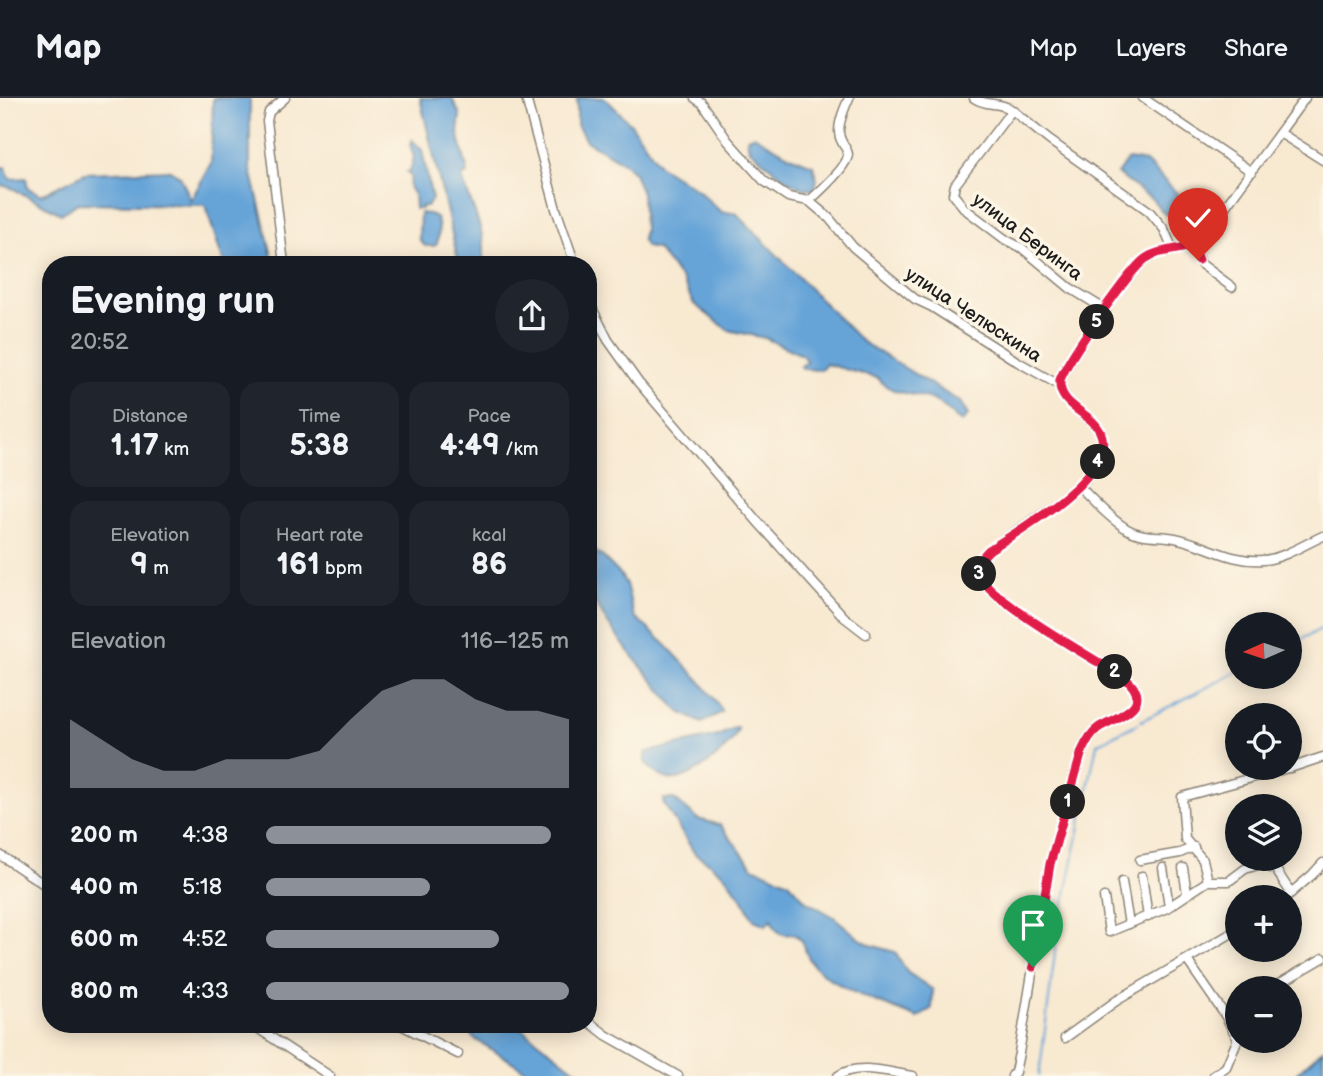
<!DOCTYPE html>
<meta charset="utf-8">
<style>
:root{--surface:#171b24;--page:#20242c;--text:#f1f3f6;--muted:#9ea1a6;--line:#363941;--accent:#8c9099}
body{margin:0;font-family:"Balsamiq Sans",sans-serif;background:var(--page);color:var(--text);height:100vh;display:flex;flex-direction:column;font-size:26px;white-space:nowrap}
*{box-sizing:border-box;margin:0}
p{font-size:23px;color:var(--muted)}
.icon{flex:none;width:38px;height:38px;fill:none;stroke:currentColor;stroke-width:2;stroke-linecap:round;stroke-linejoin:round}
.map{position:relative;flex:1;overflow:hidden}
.drawer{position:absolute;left:42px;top:158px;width:555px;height:777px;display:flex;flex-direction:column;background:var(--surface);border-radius:28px;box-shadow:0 4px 18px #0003}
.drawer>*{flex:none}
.needle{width:46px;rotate:267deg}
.fabs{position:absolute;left:1225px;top:514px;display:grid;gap:14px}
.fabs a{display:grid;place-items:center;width:77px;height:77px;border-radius:50%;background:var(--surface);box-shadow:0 4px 18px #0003;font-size:35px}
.pin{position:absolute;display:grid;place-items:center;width:60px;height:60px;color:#fff;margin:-72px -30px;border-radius:50% 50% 50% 0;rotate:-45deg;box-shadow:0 0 7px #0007}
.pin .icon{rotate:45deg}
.km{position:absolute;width:35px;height:35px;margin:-18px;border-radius:50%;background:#222;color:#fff;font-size:19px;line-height:35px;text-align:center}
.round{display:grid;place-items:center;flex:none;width:74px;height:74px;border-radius:37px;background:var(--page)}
.headline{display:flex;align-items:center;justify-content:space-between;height:119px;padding:0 28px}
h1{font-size:38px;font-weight:700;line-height:52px}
.metrics{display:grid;grid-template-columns:repeat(3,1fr);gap:10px;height:119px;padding:7px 28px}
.metrics div{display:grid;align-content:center;border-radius:18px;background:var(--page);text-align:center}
.metrics b{font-size:30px;font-weight:700}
.metrics small{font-size:19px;font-weight:400}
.metrics p{font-size:19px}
.chart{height:196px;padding:14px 28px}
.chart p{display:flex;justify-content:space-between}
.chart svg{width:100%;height:126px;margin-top:7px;fill:var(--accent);opacity:.7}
ul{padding:0 28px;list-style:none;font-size:23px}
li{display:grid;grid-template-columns:112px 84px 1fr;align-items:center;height:52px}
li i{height:18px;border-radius:9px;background:var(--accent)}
header{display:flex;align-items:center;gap:42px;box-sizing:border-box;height:98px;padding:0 35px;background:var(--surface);border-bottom:2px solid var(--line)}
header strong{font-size:33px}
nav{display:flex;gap:38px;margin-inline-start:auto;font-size:24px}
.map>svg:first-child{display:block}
.water{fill:#66a4d8;stroke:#41607a;stroke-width:2}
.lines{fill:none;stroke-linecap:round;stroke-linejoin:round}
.stream{stroke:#66a4d8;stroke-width:2}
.minor-casing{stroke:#8a8276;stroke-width:11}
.minor{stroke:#fff;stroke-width:8}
.route-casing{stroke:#fff;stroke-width:14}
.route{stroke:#e11d48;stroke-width:9}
.labels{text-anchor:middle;stroke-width:7;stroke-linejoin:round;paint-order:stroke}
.street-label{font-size:19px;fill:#1c1c1c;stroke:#fcf5e5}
</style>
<header>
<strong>Map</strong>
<nav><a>Map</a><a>Layers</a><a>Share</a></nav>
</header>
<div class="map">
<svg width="1323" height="978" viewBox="0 0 1323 978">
<rect width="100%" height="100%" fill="#fcf5e5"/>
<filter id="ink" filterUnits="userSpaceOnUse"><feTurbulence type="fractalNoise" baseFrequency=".0143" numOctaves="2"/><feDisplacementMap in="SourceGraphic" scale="14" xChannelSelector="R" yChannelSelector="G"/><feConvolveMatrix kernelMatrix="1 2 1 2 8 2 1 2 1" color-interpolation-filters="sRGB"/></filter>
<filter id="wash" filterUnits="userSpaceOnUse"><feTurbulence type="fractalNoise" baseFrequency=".00686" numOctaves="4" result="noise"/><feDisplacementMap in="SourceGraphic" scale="28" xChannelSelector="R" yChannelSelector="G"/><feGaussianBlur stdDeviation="1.57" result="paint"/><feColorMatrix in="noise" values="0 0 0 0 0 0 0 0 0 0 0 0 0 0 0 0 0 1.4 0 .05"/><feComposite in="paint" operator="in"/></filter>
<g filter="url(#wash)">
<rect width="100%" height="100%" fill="#f8e9d1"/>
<!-- water -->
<g class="water">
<path d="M 213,0 L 250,0 L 250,68 L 274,166 L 224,166 L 205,107 L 78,105 L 61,116 L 12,90 L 0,87 L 0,70 L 5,69 L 10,81 L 26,80 L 28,90 L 41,97 L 85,75 L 170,72 L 180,78 L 191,102 L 211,65 Z"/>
<path d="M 420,0 L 452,0 L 460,17 L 458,34 L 468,76 L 462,78 C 467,101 493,145 481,166 L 459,166 Z"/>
<path d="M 577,0 L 605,0 L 631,26 L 660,68 L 698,92 L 721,114 L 736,115 L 861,243 L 960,304 L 968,317 L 962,324 C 953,319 948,311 940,306 C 920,292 893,301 878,280 L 826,266 L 821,272 L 803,271 L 801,268 L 807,264 L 802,257 L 765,240 L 728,232 L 694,206 L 682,182 L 657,151 L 646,149 L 642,141 L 644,131 L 642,96 L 634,75 L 624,65 L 586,43 L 577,27 Z"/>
<path d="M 754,37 L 792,59 L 813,67 L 817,82 L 814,91 C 793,94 767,64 749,51 L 747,40 Z"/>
<path d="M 412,42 L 422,52 L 432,101 L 427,109 L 422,108 L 421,111 L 415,111 L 414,97 L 409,89 L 411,79 L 407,74 L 410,73 L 414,59 L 410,47 Z"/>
<path d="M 1128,61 L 1146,64 L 1184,102 L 1172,119 L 1164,116 L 1153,102 L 1117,76 Z"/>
<path d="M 420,115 C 424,116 428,115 432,117 C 441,120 439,139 437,146 L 434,148 L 425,148 L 419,141 Z"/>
<path d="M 588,448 L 603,459 L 621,477 L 626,486 L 634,518 L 666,547 L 700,583 L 720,609 L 722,614 L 702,625 L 679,614 L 628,553 L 607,524 L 588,493 Z"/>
<path d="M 736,629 L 738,631 C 733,650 687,686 668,681 C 659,678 650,671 645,664 L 646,654 L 718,638 Z"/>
<path d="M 664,701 L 674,701 L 698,721 L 720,727 L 753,769 L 789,784 L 806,803 L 834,819 L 859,840 L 871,847 L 895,854 L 907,874 L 933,892 L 932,910 L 918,920 C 883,905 843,895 815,869 C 806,861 806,848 799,840 C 789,829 782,848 771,821 L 766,827 L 754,822 L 743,802 L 726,779 L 708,764 L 695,756 L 663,704 Z"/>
<path d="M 462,926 L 516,926 L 583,978 L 535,978 L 475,941 Z"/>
<path d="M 1323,951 L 1323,978 L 1295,978 L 1298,974 Z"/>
</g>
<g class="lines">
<!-- stream -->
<g class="stream">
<path d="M 1290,547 L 1323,530"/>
<path d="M 1141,623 L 1237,574"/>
<path d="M 1039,978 L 1057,839 L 1097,646 L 1137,626"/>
</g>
</g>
</g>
<g filter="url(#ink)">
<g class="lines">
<defs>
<g id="minor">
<path d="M 526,0 L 556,111 L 575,166"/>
<path d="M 695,0 L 702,5 L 728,43 L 764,83 L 788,99 L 809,103 L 829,120 L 853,149 L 915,201 L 932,209 L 1018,264 L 1059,287 L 1067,303 L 1098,329 L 1102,341 L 1101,354 L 1086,381 L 1066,399 L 989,452 C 982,459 977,465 979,475 C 984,500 1101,565 1126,581 C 1156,608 1117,618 1098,630 C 1090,636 1085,644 1082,653 L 1050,766 L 1019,955 L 1015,974 L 1012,978"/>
<path d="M 974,0 C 987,9 999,3 1012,12"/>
<path d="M 1143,0 L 1252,74"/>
<path d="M 1280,35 L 1323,62"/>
<path d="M 809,103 C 818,95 847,69 848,57 C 848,52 843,47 841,42 C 835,31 844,11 849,0"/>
<path d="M 1192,147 L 1201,166 L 1232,189"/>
<path d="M 284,166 L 267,23 L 269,14 L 285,0"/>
<path d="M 588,202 L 608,242 L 638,284 L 757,423 L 844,519 L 866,536"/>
<path d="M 1106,212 L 1070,190 L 1022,150 L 1006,142 L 965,111 L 953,96 L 955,87 L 1012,12 L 1049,42 L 1149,113 L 1164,131 L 1173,152"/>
<path d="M 1059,287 C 1062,269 1132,169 1148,159 C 1166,148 1185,155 1203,139 L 1305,0"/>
<path d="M 1079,388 C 1094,403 1109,420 1127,431 C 1142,440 1159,437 1175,440 C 1205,446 1231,465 1263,462 C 1282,461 1305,446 1323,438"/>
<path d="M 1288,670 L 1182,699 L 1185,741 L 1203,762 L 1208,783 L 1229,783 L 1245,771 L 1261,766 L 1276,772 L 1291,795"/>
<path d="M 1290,670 L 1323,659"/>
<path d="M 0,757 L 51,791"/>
<path d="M 1140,762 L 1180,755 L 1194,749"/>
<path d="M 1163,770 L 1169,808"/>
<path d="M 1183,770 L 1187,795"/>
<path d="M 1142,778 L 1148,819"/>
<path d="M 1122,784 L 1129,826"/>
<path d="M 1104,799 L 1109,834 L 1167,810 L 1208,783"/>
<path d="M 1285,800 L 1312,777 L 1323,765"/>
<path d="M 1187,862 L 1225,917 L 1237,910"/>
<path d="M 1270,891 L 1323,860"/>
<path d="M 1225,917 L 1237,940"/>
<path d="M 588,923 L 606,937 L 678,978"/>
<path d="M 251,926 L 330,978"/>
<path d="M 399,926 L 458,956"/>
<path d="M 1065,940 L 1116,903 L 1237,832"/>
<path d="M 838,978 C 857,964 892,975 913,978"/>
<path d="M 1213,978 L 1226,969 L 1237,943"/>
</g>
</defs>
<!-- minor casing -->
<use href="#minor" class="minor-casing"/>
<!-- minor -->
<use href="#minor" class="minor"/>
</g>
</g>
<g class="lines" filter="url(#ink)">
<defs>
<path id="route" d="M 1033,869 L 1050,766 L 1082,653 C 1086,644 1090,636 1098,630 C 1117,618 1156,608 1126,581 C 1101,565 984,500 979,475 C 977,465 982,459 989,452 C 1017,433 1139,366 1092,323 C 1079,311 1058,303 1060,282 C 1067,262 1128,174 1145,161 C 1158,151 1178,153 1192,147 L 1198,162"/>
</defs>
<!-- route casing -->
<use href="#route" class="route-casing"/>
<!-- route -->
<use href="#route" class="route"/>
</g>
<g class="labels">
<!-- street labels -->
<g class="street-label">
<text transform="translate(1028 138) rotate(37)" y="7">улица Беринга</text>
<text transform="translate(974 216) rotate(33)" y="7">улица Челюскина</text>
</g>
</g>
</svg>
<div class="fabs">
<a><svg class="needle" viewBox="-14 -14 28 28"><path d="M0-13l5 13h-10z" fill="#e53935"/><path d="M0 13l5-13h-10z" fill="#9ea1a6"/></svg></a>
<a><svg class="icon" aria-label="locate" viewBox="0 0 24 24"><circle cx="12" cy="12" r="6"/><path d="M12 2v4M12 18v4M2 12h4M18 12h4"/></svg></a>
<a><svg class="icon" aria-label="layers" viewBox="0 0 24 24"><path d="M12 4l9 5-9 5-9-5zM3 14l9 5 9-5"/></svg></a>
<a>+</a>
<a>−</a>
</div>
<div class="pin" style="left:1033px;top:869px;background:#1e9e55"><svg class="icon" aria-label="arrive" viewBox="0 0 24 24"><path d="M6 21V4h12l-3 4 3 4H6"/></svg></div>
<div class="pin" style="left:1198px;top:162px;background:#d93025"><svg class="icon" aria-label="check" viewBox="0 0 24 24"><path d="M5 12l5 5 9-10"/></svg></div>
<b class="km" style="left:1068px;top:704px">1</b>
<b class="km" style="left:1115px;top:574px">2</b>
<b class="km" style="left:979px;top:476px">3</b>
<b class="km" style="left:1098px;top:364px">4</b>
<b class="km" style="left:1097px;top:224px">5</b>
<section class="drawer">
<div class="headline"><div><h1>Evening run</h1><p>20:52</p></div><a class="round"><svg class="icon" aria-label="share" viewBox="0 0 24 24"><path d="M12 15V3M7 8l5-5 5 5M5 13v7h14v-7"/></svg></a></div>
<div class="metrics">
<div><p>Distance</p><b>1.17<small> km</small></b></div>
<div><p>Time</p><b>5:38</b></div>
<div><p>Pace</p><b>4:49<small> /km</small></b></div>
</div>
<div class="metrics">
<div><p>Elevation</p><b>9<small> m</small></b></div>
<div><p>Heart rate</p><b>161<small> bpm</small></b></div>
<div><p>kcal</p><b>86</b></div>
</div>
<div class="chart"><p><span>Elevation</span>116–125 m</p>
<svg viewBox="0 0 160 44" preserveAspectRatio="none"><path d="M0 44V20L10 27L20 34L30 38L40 38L50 34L60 34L70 34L80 31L90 20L100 10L110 6L120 6L130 13L140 17L150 17L160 20V44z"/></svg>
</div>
<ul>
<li><b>200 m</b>4:38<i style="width:94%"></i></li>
<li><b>400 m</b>5:18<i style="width:54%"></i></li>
<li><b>600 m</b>4:52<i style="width:77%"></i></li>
<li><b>800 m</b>4:33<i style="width:100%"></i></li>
</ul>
</section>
</div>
